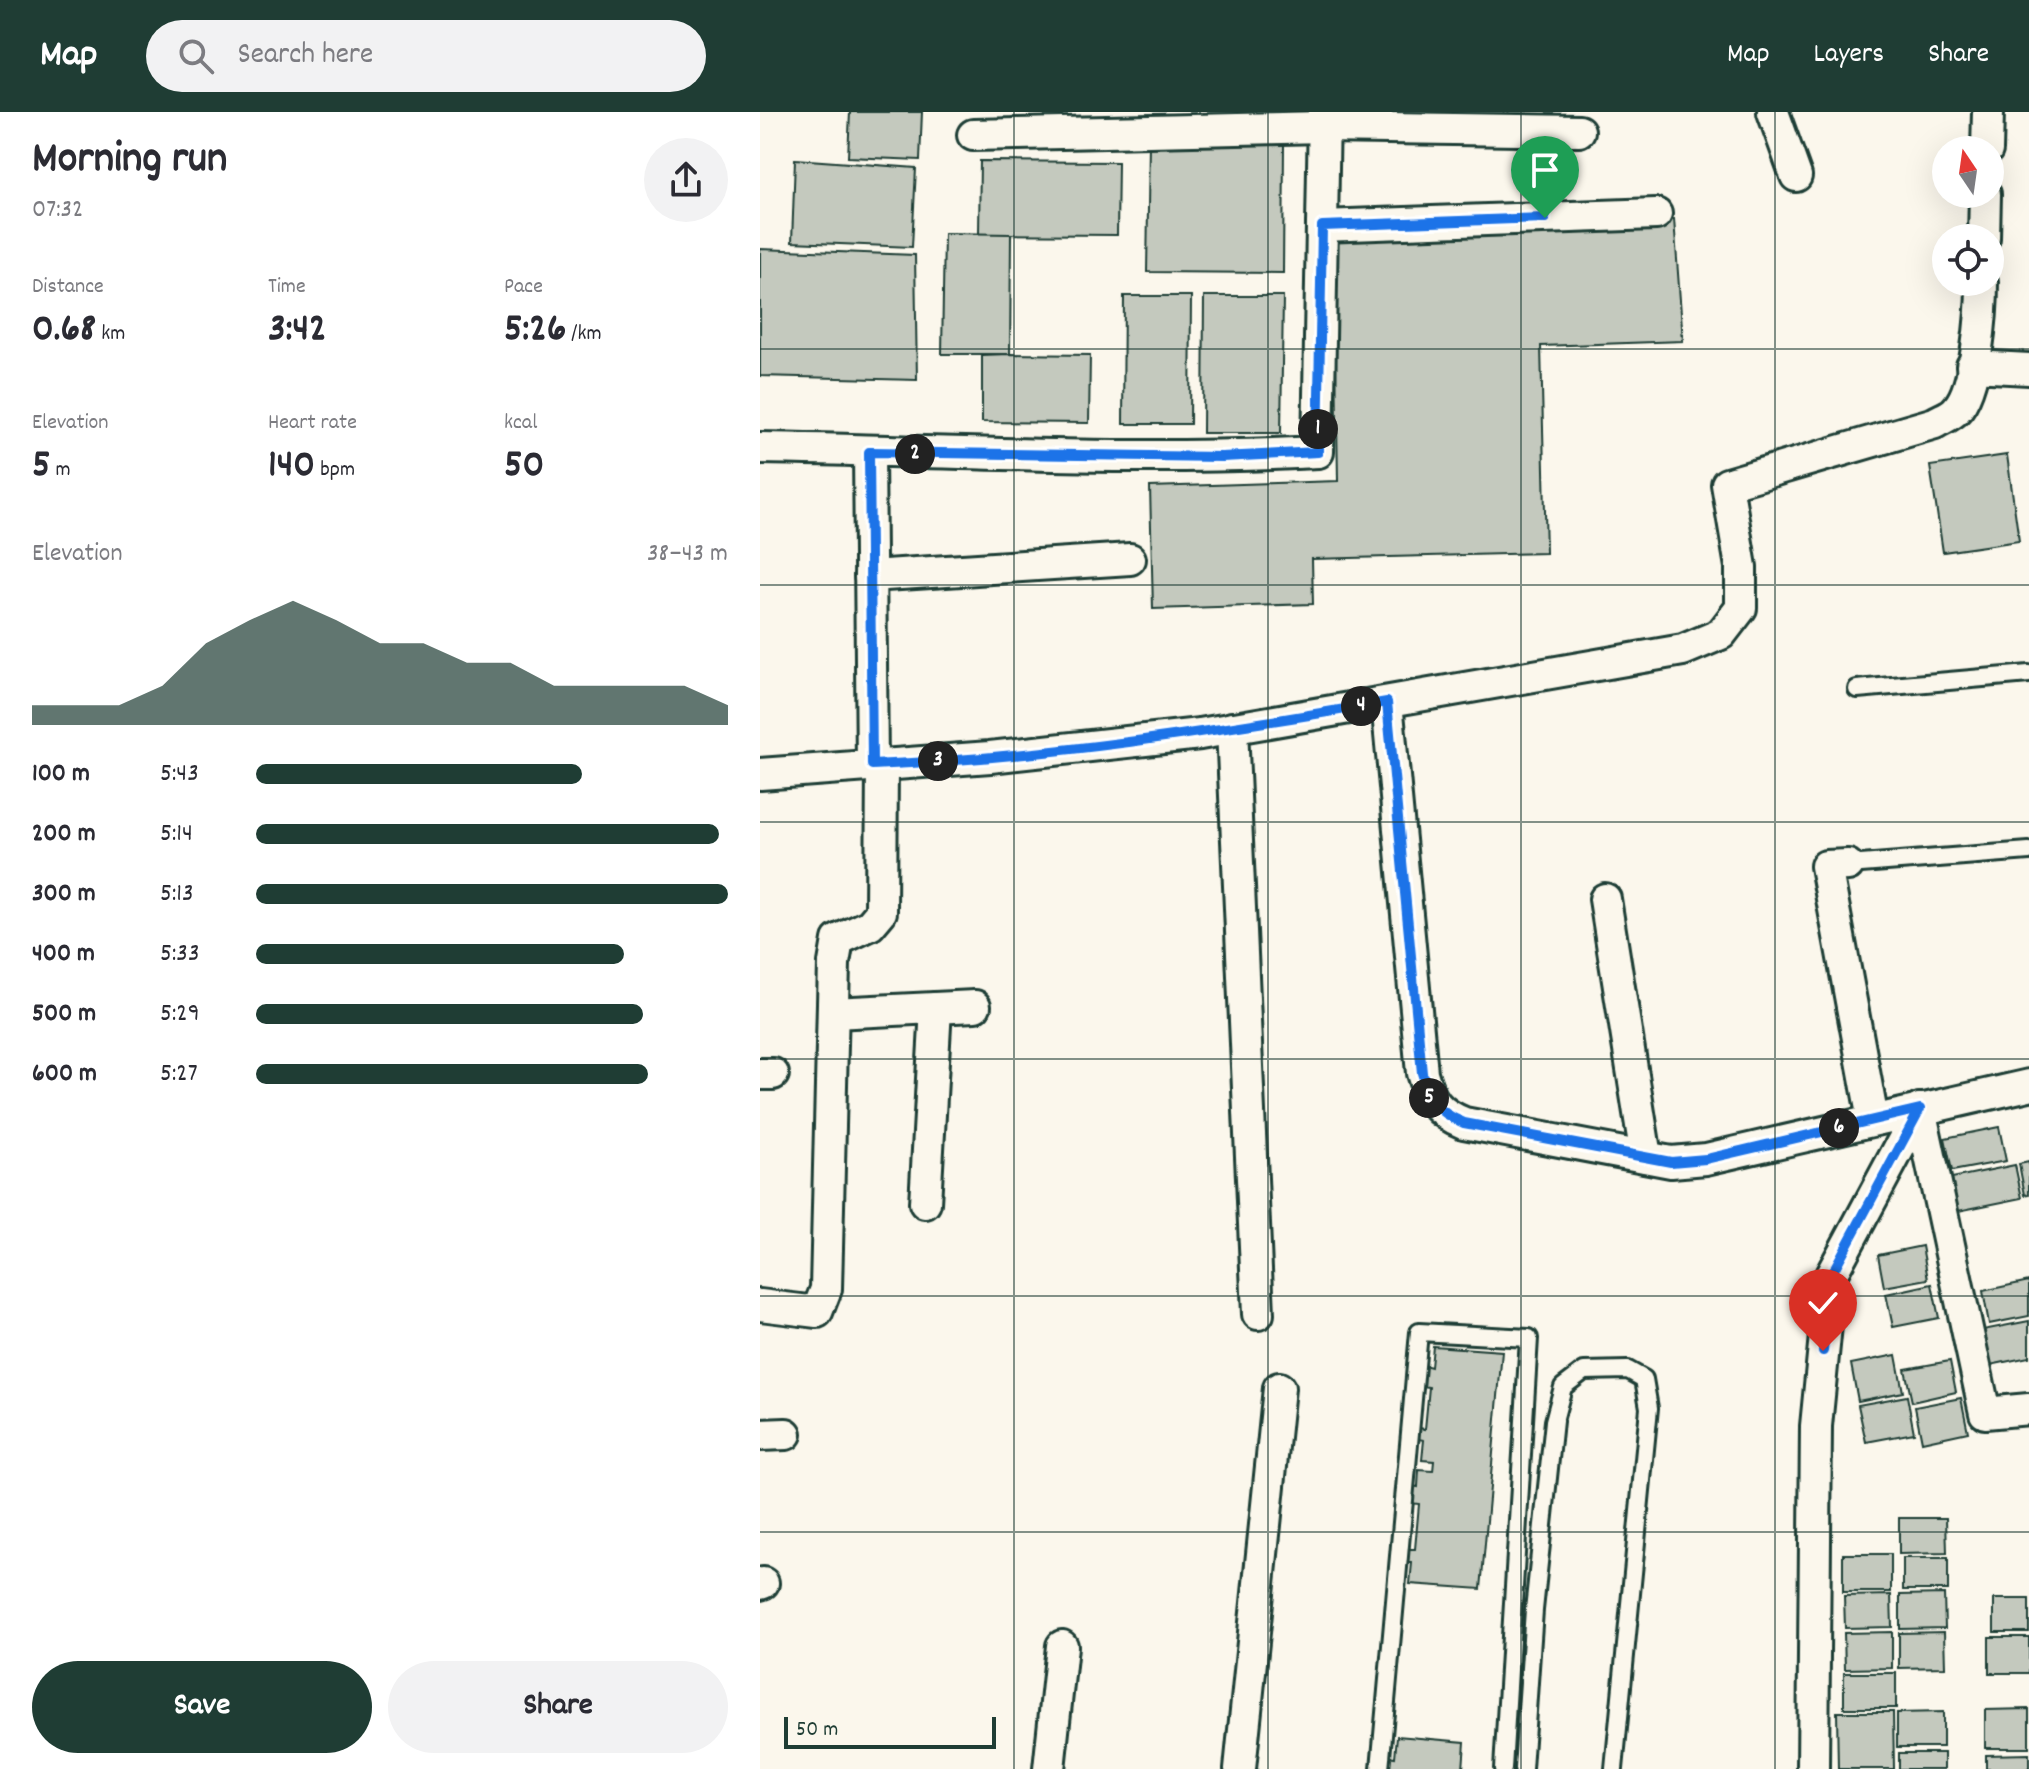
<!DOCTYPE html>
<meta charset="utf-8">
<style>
:root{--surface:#fff;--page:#f2f2f3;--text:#2b2b33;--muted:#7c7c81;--accent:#1f3d34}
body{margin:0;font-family:Dekko,sans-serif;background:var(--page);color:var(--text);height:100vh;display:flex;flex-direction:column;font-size:30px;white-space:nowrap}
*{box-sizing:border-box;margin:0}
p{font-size:26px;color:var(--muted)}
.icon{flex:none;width:44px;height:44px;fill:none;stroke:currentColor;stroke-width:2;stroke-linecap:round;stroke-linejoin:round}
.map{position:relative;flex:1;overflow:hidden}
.sheet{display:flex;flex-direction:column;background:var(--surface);width:760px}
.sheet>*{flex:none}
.needle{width:52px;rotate:347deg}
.fabs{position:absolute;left:1172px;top:24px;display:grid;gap:16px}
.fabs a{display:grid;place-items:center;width:72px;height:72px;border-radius:50%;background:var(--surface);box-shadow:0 8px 32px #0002;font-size:40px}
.scale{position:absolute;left:24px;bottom:20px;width:212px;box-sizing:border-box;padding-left:8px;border:4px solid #1f3d34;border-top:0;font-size:22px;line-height:28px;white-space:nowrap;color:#1f3d34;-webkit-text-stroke:6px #fbf7ec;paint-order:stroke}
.pin{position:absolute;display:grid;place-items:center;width:68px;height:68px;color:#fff;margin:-82px -34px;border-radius:50% 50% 50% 0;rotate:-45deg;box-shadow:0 0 8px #0007}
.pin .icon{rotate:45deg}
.km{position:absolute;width:40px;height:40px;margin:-20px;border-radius:50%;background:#222;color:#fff;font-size:22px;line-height:40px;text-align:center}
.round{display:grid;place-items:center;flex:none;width:84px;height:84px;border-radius:42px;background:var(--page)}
.summary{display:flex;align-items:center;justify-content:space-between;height:136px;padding:0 32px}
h1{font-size:44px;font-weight:700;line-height:60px}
.stats{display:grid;grid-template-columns:repeat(3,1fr);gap:12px;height:136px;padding:8px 32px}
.stats div{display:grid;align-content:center}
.stats b{font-size:40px;font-weight:700}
.stats small{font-size:22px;font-weight:400}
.stats p{font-size:22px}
.chart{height:224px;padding:16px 32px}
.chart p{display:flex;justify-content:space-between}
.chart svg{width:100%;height:144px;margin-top:8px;fill:var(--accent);opacity:.7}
.primary-button{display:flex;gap:16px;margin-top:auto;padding:16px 32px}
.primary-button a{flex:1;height:92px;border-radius:48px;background:var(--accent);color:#fff;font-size:32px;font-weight:700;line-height:92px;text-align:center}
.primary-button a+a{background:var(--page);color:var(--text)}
ul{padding:0 32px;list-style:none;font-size:26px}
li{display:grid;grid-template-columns:128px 96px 1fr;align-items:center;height:60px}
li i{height:20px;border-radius:10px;background:var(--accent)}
header{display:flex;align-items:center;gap:48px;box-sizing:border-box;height:112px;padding:0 40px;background:var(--accent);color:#fff}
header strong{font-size:38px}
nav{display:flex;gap:44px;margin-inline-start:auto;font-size:28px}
.search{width:560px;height:72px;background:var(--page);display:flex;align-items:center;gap:20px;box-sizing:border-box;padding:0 28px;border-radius:44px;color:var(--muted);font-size:30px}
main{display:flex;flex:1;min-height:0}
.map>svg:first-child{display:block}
.building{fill:#c4c9be;stroke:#1f3d34;stroke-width:2}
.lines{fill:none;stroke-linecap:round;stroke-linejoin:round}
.lane-casing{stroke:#1f3d34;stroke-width:22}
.street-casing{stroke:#1f3d34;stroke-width:36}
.lane{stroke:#fbf7ec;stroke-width:16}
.street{stroke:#fbf7ec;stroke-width:30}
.route-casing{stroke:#fff;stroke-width:16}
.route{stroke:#1a73e8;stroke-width:10}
.grid{fill:none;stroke:#1f3d34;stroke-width:2;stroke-opacity:0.55}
</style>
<header>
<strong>Map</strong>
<div class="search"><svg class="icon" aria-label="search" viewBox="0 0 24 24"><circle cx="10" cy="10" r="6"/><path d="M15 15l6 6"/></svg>Search here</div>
<nav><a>Map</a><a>Layers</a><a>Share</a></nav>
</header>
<main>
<section class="sheet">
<div class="summary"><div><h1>Morning run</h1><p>07:32</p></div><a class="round"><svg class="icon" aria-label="share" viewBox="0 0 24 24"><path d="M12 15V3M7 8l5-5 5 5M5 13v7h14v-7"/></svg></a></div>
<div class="stats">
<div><p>Distance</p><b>0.68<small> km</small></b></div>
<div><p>Time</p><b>3:42</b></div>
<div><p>Pace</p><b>5:26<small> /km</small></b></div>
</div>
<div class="stats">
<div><p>Elevation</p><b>5<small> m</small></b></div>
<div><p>Heart rate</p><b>140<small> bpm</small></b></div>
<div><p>kcal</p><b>50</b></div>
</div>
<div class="chart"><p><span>Elevation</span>38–43 m</p>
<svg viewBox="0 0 160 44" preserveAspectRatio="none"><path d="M0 44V38L10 38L20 38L30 32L40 19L50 12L60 6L70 12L80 19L90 19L100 25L110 25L120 32L130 32L140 32L150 32L160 38V44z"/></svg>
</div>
<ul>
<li><b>100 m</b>5:43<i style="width:69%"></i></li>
<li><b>200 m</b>5:14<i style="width:98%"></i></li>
<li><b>300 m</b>5:13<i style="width:100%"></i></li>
<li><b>400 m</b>5:33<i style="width:78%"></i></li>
<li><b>500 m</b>5:29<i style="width:82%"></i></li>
<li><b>600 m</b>5:27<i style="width:83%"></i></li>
</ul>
<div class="primary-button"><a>Save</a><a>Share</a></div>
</section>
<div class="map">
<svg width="1269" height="1657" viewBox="0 0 1269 1657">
<rect width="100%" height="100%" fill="#fbf7ec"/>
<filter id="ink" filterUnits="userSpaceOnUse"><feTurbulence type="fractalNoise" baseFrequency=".0125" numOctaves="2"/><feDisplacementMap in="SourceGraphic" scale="16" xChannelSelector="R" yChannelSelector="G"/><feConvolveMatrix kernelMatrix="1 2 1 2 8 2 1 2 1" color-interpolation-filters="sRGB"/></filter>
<g filter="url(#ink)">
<!-- building -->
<g class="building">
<path d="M 90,0 L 162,0 L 160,48 L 88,45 Z"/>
<path d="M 389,31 L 524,32 L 523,161 L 387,160 Z"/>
<path d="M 35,47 L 156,56 L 152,135 L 32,130 Z"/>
<path d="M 220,49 L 358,50 L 357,123 L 219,122 Z"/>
<path d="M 914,107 L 923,229 L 781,234 L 786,441 L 552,447 L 553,492 L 393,497 L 390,375 L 578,369 L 574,121 Z"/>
<path d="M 184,121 L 251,122 L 250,242 L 182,242 Z"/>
<path d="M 0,137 L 155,143 L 157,268 L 0,264 Z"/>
<path d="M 364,184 L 431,184 L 430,312 L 363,312 Z"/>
<path d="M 444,184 L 523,184 L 521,321 L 443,321 Z"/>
<path d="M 250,242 L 330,243 L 329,311 L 222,310 L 222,243 Z"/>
<path d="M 1247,343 L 1259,429 L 1183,440 L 1170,354 Z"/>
<path d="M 1239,1015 L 1246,1049 L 1192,1059 L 1185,1026 Z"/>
<path d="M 1269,1050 L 1269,1082 L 1265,1083 L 1259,1052 Z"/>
<path d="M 1255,1053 L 1262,1086 L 1198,1099 L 1192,1066 Z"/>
<path d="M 1162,1134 L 1168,1167 L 1124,1175 L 1118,1143 Z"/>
<path d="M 1269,1169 L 1269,1204 L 1229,1212 L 1223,1179 Z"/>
<path d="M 1172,1172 L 1179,1206 L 1133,1215 L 1126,1182 Z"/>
<path d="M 1269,1209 L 1269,1245 L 1230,1253 L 1223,1218 Z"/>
<path d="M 673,1234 L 742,1239 L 721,1477 L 650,1472 L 652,1451 L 647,1451 L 649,1437 L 655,1437 L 659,1392 L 651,1391 L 652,1374 L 658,1375 L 659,1358 L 673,1359 L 674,1349 L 662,1348 L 664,1328 L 658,1327 L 659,1316 L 665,1317 L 669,1275 L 662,1274 L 664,1253 L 671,1255 Z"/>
<path d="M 1136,1243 L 1143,1280 L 1098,1289 L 1091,1252 Z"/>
<path d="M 1190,1249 L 1196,1280 L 1152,1290 L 1145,1257 Z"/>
<path d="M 1147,1284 L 1154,1321 L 1106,1330 L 1098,1293 Z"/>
<path d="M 1201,1286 L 1208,1320 L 1162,1330 L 1155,1295 Z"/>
<path d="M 1139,1406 L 1186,1406 L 1187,1441 L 1139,1442 Z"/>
<rect x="1083" y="1442" width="48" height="38"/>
<rect x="1143" y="1446" width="45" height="32"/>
<path d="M 1184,1482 L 1185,1516 L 1140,1517 L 1140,1483 Z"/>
<path d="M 1131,1483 L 1132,1515 L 1085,1516 L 1084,1484 Z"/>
<rect x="1234" y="1487" width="35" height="33"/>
<path d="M 1132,1520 L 1132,1556 L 1085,1557 L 1084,1521 Z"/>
<path d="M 1184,1520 L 1185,1555 L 1139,1556 L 1139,1521 Z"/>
<rect x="1229" y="1525" width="40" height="36"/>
<rect x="1084" y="1561" width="52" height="35"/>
<path d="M 1269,1597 L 1269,1636 L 1225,1636 L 1225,1598 Z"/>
<path d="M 1077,1600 L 1133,1600 L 1134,1657 L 1078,1657 Z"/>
<path d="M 1183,1600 L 1183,1635 L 1137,1635 L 1137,1601 Z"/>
<path d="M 637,1624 L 705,1630 L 703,1657 L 626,1657 L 628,1644 L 635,1645 Z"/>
<rect x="1139" y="1641" width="45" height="16"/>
<path d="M 1269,1642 L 1269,1657 L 1226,1657 L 1226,1643 Z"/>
</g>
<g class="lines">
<defs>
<g id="lane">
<path d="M 1097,577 L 1269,562"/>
<path d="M 1088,753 L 1269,739"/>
<path d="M 620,1657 L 659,1220 L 769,1226 L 743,1657"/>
<path d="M 763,1657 L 774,1498 L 794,1309 L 803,1275 L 824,1259 L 868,1258 L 884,1267 L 889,1296 L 854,1657"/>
</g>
<g id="street">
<path d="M 1013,0 L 1036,64"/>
<path d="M 213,23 L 563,15 L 819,19"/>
<path d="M 1227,38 L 1228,0"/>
<path d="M 562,114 L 896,102"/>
<path d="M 1224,126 L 1225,82"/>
<path d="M 1212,254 L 1269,257"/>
<path d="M 0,336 C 186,339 371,350 558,340 L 564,0"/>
<path d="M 109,340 L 112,653"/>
<path d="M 110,464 L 370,447"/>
<path d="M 627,590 L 662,961 C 670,989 677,1000 704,1011 L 911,1050 L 946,1047 L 1269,973"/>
<path d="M 472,616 L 498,1202"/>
<path d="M 0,662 L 230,645 L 440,622 L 923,538 L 961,522 L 981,496 L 981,455 L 967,372 L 1175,311 C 1181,307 1191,304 1196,298 C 1217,277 1222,199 1222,170"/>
<path d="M 1088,753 L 1066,754 L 1113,1008"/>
<path d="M 845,787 L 886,1045"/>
<path d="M 73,901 L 215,894"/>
<path d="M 0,962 L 13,962"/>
<path d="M 1160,997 L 1225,1301 L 1269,1297"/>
<path d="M 165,1091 L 176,896"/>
<path d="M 0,1193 L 57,1200 L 66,1177 L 74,851 L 78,828 L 110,813 L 121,800 L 122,653"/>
<path d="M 0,1323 L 26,1322"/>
<path d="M 0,1472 L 3,1471"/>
<path d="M 289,1657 L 302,1534"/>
<path d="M 480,1657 L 519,1276"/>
<path d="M 1053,1657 L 1056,1314 L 1071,1163 L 1160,997"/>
</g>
</defs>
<!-- lane casing -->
<use href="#lane" class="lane-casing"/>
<!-- street casing -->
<use href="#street" class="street-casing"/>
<!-- lane -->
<use href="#lane" class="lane"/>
<!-- street -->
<use href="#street" class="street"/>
</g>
</g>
<g class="lines" filter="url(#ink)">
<defs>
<path id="route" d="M 785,106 L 562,114 L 558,340 L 462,345 L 109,340 L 112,653 C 285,646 457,619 627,590 L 662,961 C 670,989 677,1000 704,1011 L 911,1050 L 946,1047 L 1160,997 L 1071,1163 L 1063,1239"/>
</defs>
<!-- route casing -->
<use href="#route" class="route-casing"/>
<!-- route -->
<use href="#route" class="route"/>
</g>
<!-- grid -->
<path class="grid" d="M 254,0 L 254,1657M 508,0 L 508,1657M 761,0 L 761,1657M 1015,0 L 1015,1657M 0,237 L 1269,237M 0,473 L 1269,473M 0,710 L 1269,710M 0,947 L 1269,947M 0,1184 L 1269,1184M 0,1420 L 1269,1420"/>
</svg>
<div class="fabs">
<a><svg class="needle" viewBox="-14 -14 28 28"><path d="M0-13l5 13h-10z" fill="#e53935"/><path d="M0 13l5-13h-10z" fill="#7c7c81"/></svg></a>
<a><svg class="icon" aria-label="locate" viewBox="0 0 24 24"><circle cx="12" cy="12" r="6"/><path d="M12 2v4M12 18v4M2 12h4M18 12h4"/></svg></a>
</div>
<div class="scale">50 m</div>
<div class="pin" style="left:785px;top:106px;background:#1e9e55"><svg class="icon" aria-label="arrive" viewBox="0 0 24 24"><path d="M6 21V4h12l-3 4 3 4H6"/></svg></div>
<div class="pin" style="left:1063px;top:1239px;background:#d93025"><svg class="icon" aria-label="check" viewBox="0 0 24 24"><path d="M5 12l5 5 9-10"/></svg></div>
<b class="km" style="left:558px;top:317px">1</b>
<b class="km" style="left:155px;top:342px">2</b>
<b class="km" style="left:178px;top:649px">3</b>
<b class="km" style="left:601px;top:594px">4</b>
<b class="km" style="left:669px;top:986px">5</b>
<b class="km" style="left:1079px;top:1016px">6</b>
</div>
</main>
